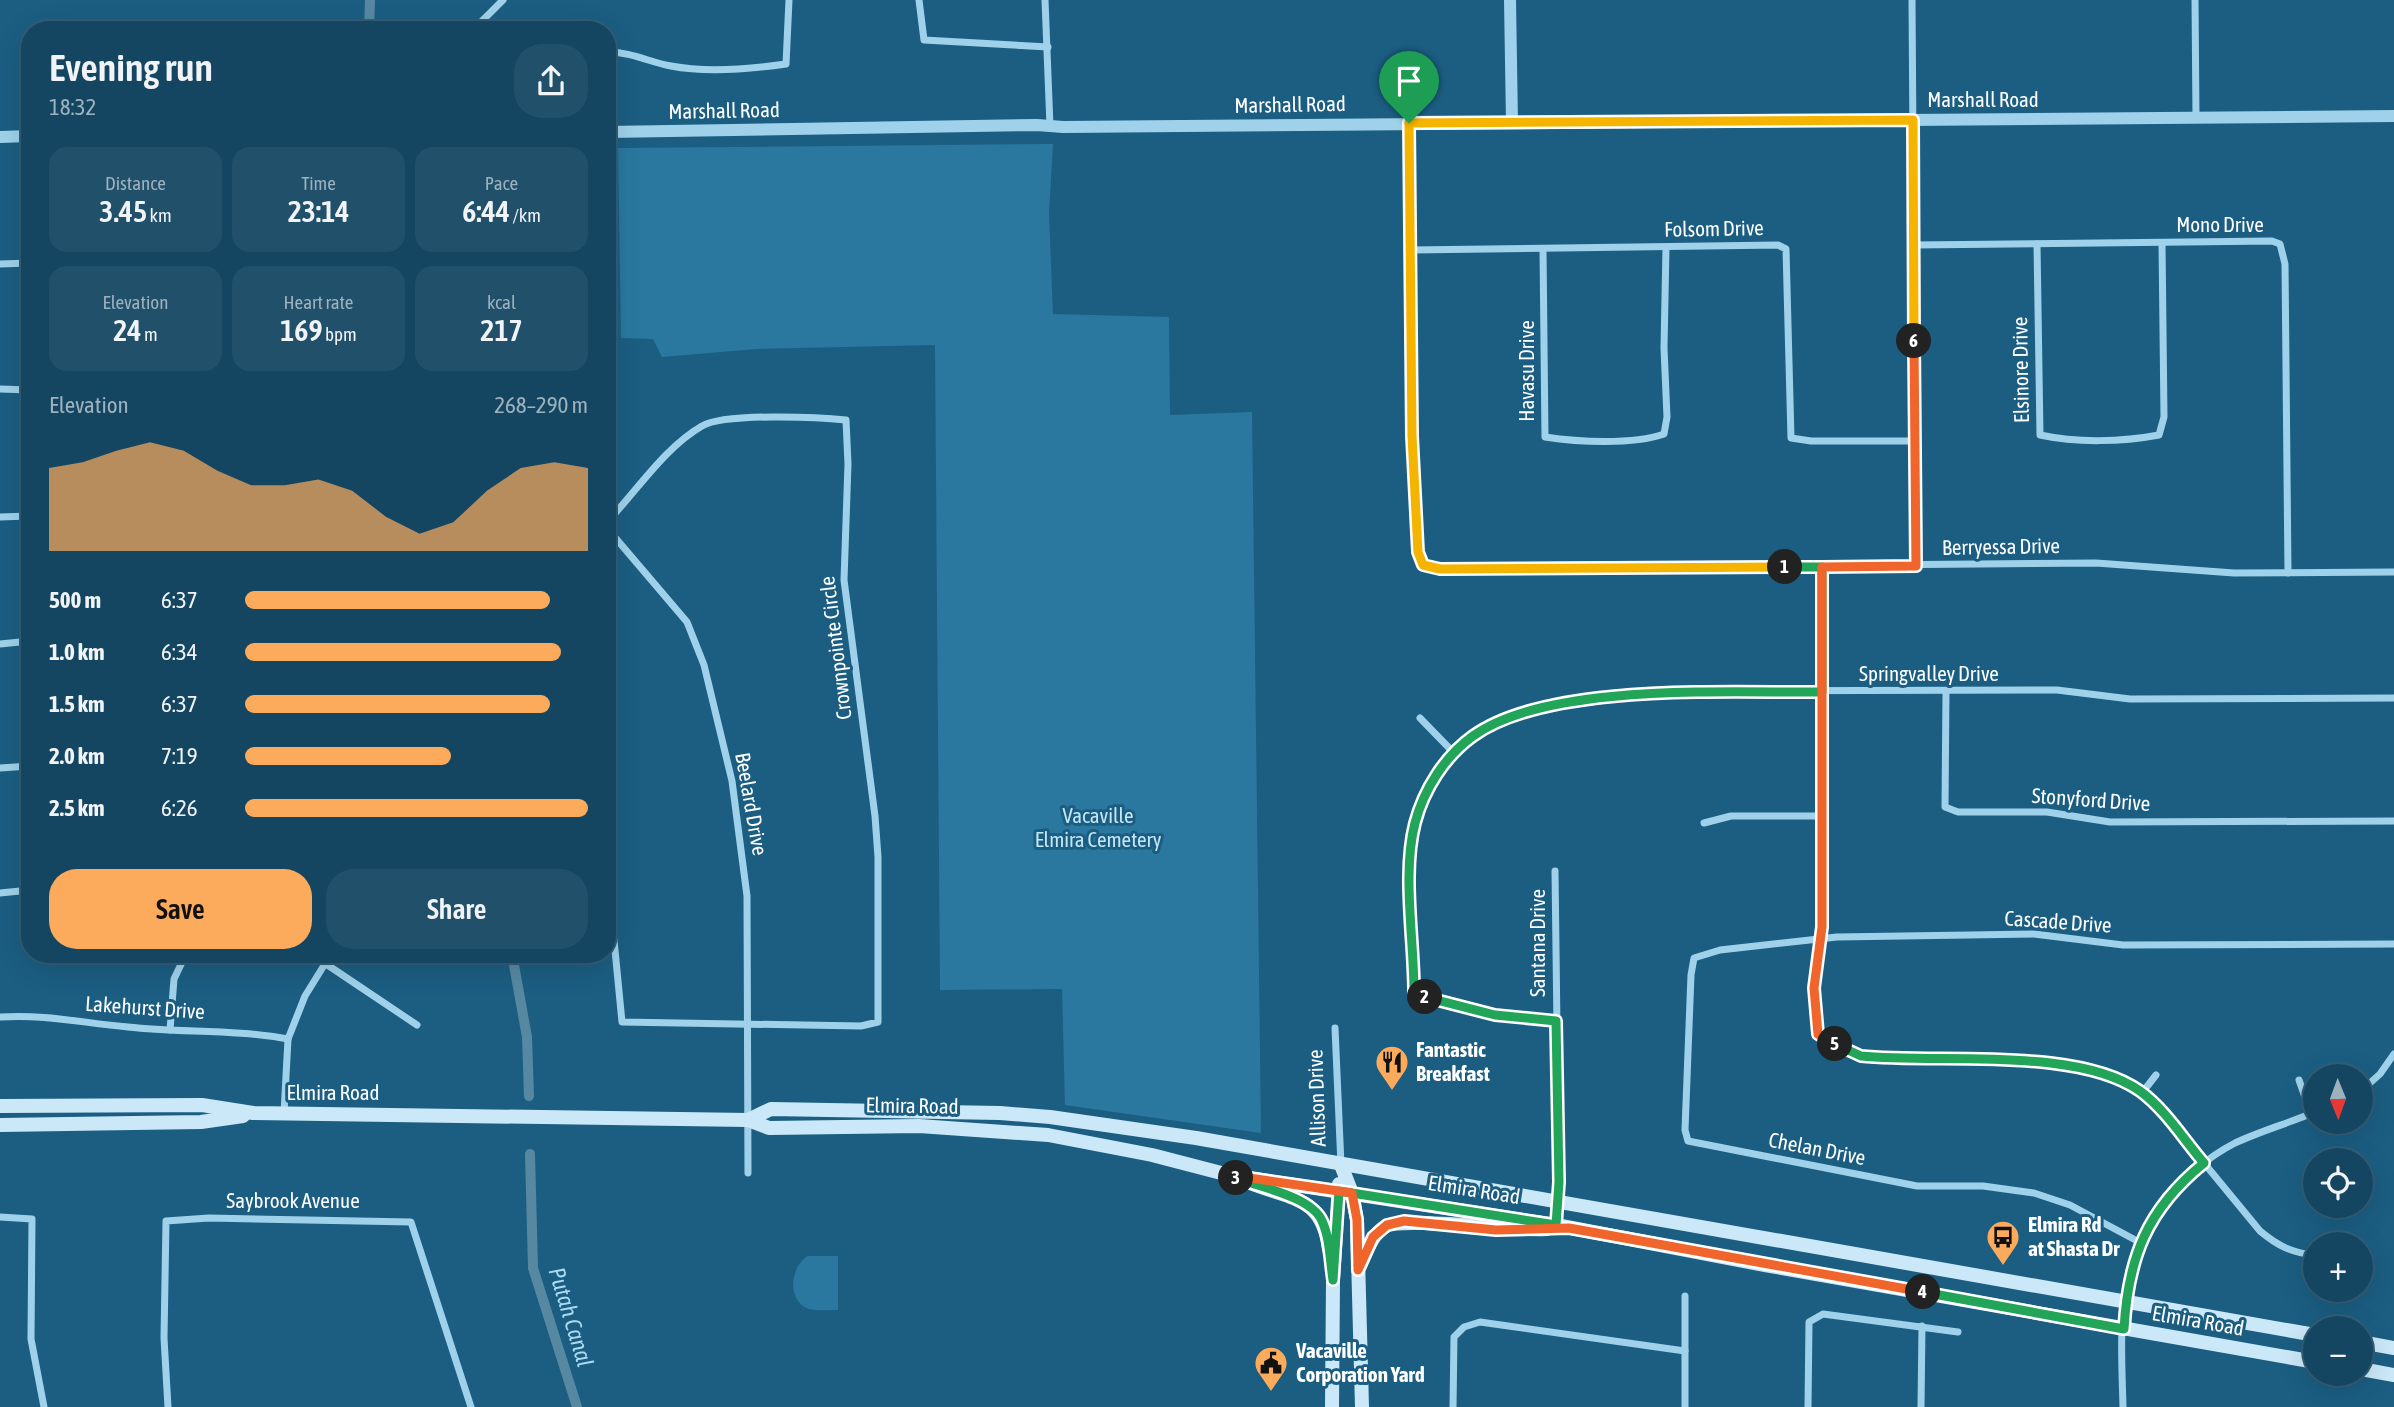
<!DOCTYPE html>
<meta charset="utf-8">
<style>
:root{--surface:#144662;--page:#21506b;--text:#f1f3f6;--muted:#9db1be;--line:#335e77;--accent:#fcab5c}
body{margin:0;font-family:"Asap Condensed",sans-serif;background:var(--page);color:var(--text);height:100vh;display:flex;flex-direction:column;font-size:26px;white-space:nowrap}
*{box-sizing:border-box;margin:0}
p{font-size:23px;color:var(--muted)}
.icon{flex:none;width:38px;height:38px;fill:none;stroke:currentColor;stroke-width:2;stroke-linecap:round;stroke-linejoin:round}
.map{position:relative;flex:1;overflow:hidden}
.panel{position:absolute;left:21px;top:21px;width:595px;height:942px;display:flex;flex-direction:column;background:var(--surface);border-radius:28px;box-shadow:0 7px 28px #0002,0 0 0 2px var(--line)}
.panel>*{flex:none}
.needle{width:46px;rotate:179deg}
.buttons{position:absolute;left:2303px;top:1064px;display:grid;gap:14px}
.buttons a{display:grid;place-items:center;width:70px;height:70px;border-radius:50%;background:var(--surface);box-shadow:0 7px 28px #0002,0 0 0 2px var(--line);font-size:35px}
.pin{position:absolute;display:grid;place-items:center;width:60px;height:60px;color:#fff;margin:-72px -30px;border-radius:50% 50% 50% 0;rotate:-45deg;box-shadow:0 0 7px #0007}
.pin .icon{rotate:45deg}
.km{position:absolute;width:35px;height:35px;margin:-18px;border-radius:50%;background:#222;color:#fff;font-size:19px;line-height:35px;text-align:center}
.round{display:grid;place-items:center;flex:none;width:74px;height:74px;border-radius:28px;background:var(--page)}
.head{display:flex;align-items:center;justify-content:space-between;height:119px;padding:0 28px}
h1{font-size:38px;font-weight:600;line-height:52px}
.metrics{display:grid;grid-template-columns:repeat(3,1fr);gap:10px;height:119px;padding:7px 28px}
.metrics div{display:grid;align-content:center;border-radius:18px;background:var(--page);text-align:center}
.metrics b{font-size:30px;font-weight:600}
.metrics small{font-size:19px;font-weight:400}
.metrics p{font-size:19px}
.chart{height:196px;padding:14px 28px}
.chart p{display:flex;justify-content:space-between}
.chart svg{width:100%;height:126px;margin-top:7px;fill:var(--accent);opacity:.7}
.button{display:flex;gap:14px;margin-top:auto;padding:14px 28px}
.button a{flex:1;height:80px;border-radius:28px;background:var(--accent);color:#111;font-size:28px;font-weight:600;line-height:80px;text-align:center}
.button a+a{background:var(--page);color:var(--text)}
ul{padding:0 28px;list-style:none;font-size:23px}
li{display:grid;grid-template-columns:112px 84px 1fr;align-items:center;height:52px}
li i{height:18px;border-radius:9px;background:var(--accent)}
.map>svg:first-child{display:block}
.green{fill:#2a789f}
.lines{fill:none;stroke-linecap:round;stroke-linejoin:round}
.canal{stroke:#5788a2;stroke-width:10}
.minor{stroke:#9fd2ea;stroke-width:7}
.tertiary{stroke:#9fd2ea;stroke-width:12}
.secondary{stroke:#cbe8f8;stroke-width:14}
.split-1-casing{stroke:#fff;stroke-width:14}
.split-2-casing{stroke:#fff;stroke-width:14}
.split-3-casing{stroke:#fff;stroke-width:14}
.split-4-casing{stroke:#fff;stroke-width:14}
.split-5-casing{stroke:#fff;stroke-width:14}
.split-6-casing{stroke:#fff;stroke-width:14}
.split-7-casing{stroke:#fff;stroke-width:14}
.split-1{stroke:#f5b400;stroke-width:9}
.split-2{stroke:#22a559;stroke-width:9}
.split-3{stroke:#22a559;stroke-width:9}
.split-4{stroke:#f0652b;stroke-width:9}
.split-5{stroke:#22a559;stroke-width:9}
.split-6{stroke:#f0652b;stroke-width:9}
.split-7{stroke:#f5b400;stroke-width:9}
.labels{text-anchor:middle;stroke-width:6;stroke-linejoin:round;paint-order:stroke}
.street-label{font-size:21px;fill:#fff;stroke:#1b5e82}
.park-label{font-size:21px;fill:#c4e7f8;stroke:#1b5e82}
.poi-label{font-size:21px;font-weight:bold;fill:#fff;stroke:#1b5e82;text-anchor:start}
.water-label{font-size:23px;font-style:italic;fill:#abdbf2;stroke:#1b5e82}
</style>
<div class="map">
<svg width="2394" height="1407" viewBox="0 0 2394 1407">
<rect width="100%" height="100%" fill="#1b5e82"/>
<!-- green -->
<g class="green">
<path d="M 1053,144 L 1049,213 L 1053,314 L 1169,317 L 1170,415 L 1252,412 L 1261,1133 L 1065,1105 L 1062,989 L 940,990 L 935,345 L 756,349 L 662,357 L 653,339 L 621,338 L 618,148 Z"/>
<path d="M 808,1256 L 838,1256 L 838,1310 C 828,1310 811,1312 803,1306 C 787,1294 792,1265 808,1256 Z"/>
</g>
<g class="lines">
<!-- canal -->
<g class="canal">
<path d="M 369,30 L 370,0"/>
<path d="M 512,954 L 527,1037 L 529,1096"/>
<path d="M 530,1154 L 533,1268 L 577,1407"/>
</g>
<!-- minor -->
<g class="minor">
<path d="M 919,0 L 924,40 L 1048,47"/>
<path d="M 1045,0 L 1050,126"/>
<path d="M 1912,0 L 1916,566"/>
<path d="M 2195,0 L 2196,117"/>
<path d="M 473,30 L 503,0"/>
<path d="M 607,52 C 631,52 649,62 671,66 C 707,73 751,69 786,64 L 789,0"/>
<path d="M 1409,123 L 1412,436 L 1419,559 L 1430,569 L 2096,563 L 2234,573 L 2394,572"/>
<path d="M 2037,244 L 2040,435 C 2077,443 2122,442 2159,435 L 2164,417 L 2162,243"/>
<path d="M 1914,245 L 2272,241 L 2280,244 L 2285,264 L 2288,573"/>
<path d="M 1543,249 L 1545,437 C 1577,442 1633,445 1664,434 L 1667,417 L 1664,348 L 1666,247"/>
<path d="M 1411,250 L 1778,245 L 1786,249 L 1791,438 L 1811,441 L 1915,441"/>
<path d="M 0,264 L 30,263"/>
<path d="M 0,389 L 30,390"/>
<path d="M 0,517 L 30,516"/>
<path d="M 607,522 C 637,491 664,448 702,426 C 724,413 818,417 846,420 L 848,464 L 844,580 L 875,816 L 878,857 L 878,1022 L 861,1026 L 622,1022 L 607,868"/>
<path d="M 607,528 L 687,622 L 704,665 L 732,781 L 747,896 L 748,1173"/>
<path d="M 1822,567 L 1822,927 L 1814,988 L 1818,1034 L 1861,1056 L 2042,1063 L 2085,1066 L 2111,1075 L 2142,1093 L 2167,1118 L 2260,1231 C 2278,1246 2292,1253 2315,1255"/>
<path d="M 0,644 L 30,641"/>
<path d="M 1946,691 L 1945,807 L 1958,812 L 2047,812 L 2110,822 L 2394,821"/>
<path d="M 1420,718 L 1454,753"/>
<path d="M 0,768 L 30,766"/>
<path d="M 1704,823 L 1731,816 L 1822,816"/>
<path d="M 1555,871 L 1559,1183 L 1556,1225"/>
<path d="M 0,893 L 30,890"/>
<path d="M 326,964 L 417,1025"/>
<path d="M 0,1017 C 46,1014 82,1023 128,1027 C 181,1033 234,1029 288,1039"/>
<path d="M 1556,1021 C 1509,1021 1457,1012 1414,992 L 1410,854 L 1415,822 L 1424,798 L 1445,761 L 1474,735 L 1505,719 L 1543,708 L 1679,691 L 2057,690 L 2130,699 L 2394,698"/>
<path d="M 1335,1028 L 1341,1165"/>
<path d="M 170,1030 L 174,979 L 186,954"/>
<path d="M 2299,1080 L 2311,1114"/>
<path d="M 2361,1091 L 2380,1074 L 2394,1054"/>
<path d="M 2142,1093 L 2156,1075"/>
<path d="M 284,1113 L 288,1039 L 305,996 L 331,954"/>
<path d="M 0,1217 L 32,1219 L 31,1339 L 44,1407"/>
<path d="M 2141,1243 L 2070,1205 L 2034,1193 L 1983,1186 L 1917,1186 L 1688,1141 L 1685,1130 L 1691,975 L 1694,958 L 1720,950 L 1837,937 L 2034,934 L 2123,945 L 2394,944"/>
<path d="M 168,1407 L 164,1338 L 166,1221 L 209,1218 L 411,1222 L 471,1407"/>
<path d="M 1453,1407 L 1454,1337 L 1464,1327 L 1480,1322 L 1685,1351"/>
<path d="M 1685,1407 L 1685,1296"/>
<path d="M 1808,1407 L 1809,1322 L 1823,1314 L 1958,1332"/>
<path d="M 1921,1407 L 1922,1326"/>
<path d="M 2123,1407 C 2122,1367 2119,1323 2127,1284 C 2140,1225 2181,1171 2235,1143 C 2261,1131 2289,1123 2315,1112"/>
</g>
<!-- tertiary -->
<g class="tertiary">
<path d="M 1510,0 L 1512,123"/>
<path d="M 607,132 L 1037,125 L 1063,127 L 2394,116"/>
<path d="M 0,137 L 30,136"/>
</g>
<!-- secondary -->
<g class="secondary">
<path d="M 0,1106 L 202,1105 L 253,1113 L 748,1120 L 769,1128 L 919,1126 L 1048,1135 L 1152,1155 L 1229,1175 L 1556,1225 L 1765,1265 L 2315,1362"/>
<path d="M 748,1120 L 771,1109 L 1000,1113 L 1050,1117 L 1196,1138 L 2315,1335"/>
<path d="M 0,1125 L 201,1122 L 243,1116"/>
<path d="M 1341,1165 L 1352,1193 L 1357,1220 L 1362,1407"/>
<path d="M 1250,1183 C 1293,1200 1322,1196 1329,1249"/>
<path d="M 1360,1266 C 1367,1251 1372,1234 1386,1226 C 1403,1217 1517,1231 1547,1229"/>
<path d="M 2361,1342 L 2394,1348"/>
<path d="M 2361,1369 L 2394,1375"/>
<path d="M 1332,1407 L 1333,1280 L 1339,1184"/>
</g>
</g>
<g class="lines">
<defs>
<path id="split-1" d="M 1409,123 L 1412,436 L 1418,552 L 1423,565 L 1440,569 L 1785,567"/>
<path id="split-2" d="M 1425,997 L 1414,992 C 1414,939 1402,873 1415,823 C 1424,789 1445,756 1473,736 C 1548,682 1731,693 1822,692 L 1822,567 L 1785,567"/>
<path id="split-3" d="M 1236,1178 C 1260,1187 1312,1197 1322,1221 C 1330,1238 1330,1261 1333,1280 L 1339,1191 L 1556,1225 L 1559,1182 L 1556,1021 L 1495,1015 L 1425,997"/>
<path id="split-4" d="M 1236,1178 L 1229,1175 L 1352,1193 L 1357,1220 L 1358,1270 L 1373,1237 L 1387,1225 L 1404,1221 L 1496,1230 L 1569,1228 L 1923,1292"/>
<path id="split-5" d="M 1835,1044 L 1861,1056 C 1939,1064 2076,1046 2140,1091 C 2166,1110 2184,1140 2204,1163 C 2147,1209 2128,1258 2124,1329 L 1923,1292"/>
<path id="split-6" d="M 1835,1044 L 1818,1034 L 1814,988 L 1822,927 L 1822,567 L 1916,566 L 1914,341"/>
<path id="split-7" d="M 1409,123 L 1913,120 L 1914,341"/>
</defs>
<!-- split-1 casing -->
<use href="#split-1" class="split-1-casing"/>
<!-- split-2 casing -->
<use href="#split-2" class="split-2-casing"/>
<!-- split-3 casing -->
<use href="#split-3" class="split-3-casing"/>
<!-- split-4 casing -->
<use href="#split-4" class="split-4-casing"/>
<!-- split-5 casing -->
<use href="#split-5" class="split-5-casing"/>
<!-- split-6 casing -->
<use href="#split-6" class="split-6-casing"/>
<!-- split-7 casing -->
<use href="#split-7" class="split-7-casing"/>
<!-- split-1 -->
<use href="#split-1" class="split-1"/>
<!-- split-2 -->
<use href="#split-2" class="split-2"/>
<!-- split-3 -->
<use href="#split-3" class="split-3"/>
<!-- split-4 -->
<use href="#split-4" class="split-4"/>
<!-- split-5 -->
<use href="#split-5" class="split-5"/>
<!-- split-6 -->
<use href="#split-6" class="split-6"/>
<!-- split-7 -->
<use href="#split-7" class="split-7"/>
</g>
<!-- icons -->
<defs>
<symbol id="restaurant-pin" viewBox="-11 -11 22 30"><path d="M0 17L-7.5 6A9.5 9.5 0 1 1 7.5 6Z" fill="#fcab5c" stroke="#1b5e82"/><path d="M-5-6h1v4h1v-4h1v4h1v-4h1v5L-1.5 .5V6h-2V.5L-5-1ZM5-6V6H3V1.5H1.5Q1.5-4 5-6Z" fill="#111"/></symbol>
<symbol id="bus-pin" viewBox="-11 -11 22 30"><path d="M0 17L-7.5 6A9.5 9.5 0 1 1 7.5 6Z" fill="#fcab5c" stroke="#1b5e82"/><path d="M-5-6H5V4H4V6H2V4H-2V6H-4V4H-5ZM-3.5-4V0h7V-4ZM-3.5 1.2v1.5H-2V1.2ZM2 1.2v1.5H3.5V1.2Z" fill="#111"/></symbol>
<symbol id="civic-pin" viewBox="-11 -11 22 30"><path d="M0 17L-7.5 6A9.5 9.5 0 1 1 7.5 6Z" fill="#fcab5c" stroke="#1b5e82"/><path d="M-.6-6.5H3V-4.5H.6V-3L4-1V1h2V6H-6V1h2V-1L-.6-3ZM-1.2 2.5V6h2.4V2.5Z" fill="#111"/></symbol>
</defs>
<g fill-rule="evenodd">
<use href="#restaurant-pin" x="1373" y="1043" width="38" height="52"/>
<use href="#bus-pin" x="1984" y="1218" width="38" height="52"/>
<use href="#civic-pin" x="1252" y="1344" width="38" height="52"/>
</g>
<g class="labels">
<!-- street labels -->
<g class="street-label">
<text x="1983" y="107">Marshall Road</text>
<text transform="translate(1290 105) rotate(-1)" y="7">Marshall Road</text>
<text transform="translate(724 111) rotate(-1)" y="7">Marshall Road</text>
<text x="2220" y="232">Mono Drive</text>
<text transform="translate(1714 229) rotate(-1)" y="7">Folsom Drive</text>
<text transform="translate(2021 370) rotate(-91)" y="7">Elsinore Drive</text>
<text transform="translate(1527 371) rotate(-90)" y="7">Havasu Drive</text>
<text transform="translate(2001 547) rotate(-1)" y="7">Berryessa Drive</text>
<text transform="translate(836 648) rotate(-97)" y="7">Crownpointe Circle</text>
<text x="1929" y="681">Springvalley Drive</text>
<text transform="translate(2091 800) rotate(4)" y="7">Stonyford Drive</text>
<text transform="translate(751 804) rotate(80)" y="7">Beelard Drive</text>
<text transform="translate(2058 922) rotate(4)" y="7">Cascade Drive</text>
<text transform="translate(1538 943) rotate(-90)" y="7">Santana Drive</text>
<text transform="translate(145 1008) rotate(4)" y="7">Lakehurst Drive</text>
<text x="333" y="1100">Elmira Road</text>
<text transform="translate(1317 1098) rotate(-92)" y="7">Allison Drive</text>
<text transform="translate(912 1106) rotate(1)" y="7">Elmira Road</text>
<text transform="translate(1817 1149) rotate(11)" y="7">Chelan Drive</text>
<text transform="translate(1474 1190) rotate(9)" y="7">Elmira Road</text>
<text x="293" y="1208">Saybrook Avenue</text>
<text transform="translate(2198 1321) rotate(10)" y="7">Elmira Road</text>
</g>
<!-- park labels -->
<g class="park-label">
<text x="1098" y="823">Vacaville<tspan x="1098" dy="24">Elmira Cemetery</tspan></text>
</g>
<!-- poi labels -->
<g class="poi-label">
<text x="1416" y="1057">Fantastic<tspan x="1416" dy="24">Breakfast</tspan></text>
<text x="2028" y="1232">Elmira Rd<tspan x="2028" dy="24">at Shasta Dr</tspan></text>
<text x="1296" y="1358">Vacaville<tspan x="1296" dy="24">Corporation Yard</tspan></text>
</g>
<!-- water labels -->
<g class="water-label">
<text transform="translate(571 1317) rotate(73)" y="8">Putah Canal</text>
</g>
</g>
</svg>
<div class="buttons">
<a><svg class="needle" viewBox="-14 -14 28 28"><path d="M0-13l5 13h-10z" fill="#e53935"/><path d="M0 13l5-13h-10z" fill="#9db1be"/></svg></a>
<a><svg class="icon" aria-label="locate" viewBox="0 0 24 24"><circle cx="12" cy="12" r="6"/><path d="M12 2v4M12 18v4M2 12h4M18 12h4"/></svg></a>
<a>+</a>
<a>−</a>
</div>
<div class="pin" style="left:1409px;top:123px;background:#1e9e55"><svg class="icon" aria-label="arrive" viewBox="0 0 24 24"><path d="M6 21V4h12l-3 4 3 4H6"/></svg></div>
<b class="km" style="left:1785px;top:567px">1</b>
<b class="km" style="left:1425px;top:997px">2</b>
<b class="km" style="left:1236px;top:1178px">3</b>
<b class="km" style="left:1923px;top:1292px">4</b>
<b class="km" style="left:1835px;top:1044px">5</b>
<b class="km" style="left:1914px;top:341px">6</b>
<section class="panel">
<div class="head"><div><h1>Evening run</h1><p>18:32</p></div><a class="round"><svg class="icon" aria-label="share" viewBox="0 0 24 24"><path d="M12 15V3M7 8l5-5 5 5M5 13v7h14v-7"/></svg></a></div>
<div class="metrics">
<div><p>Distance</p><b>3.45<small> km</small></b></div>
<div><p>Time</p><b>23:14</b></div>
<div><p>Pace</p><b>6:44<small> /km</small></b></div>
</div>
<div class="metrics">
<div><p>Elevation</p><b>24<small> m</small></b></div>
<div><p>Heart rate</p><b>169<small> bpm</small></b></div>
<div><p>kcal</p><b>217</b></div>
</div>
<div class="chart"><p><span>Elevation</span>268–290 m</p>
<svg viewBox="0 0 160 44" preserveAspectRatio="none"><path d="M0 44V15L10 13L20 9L30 6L40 9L50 16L60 21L70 21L80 19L90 23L100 32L110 38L120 34L130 23L140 15L150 13L160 15V44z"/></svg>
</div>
<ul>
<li><b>500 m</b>6:37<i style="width:89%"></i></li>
<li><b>1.0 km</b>6:34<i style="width:92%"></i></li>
<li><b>1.5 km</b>6:37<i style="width:89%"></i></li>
<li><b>2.0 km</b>7:19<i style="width:60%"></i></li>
<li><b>2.5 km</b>6:26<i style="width:100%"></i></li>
</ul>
<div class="button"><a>Save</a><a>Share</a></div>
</section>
</div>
